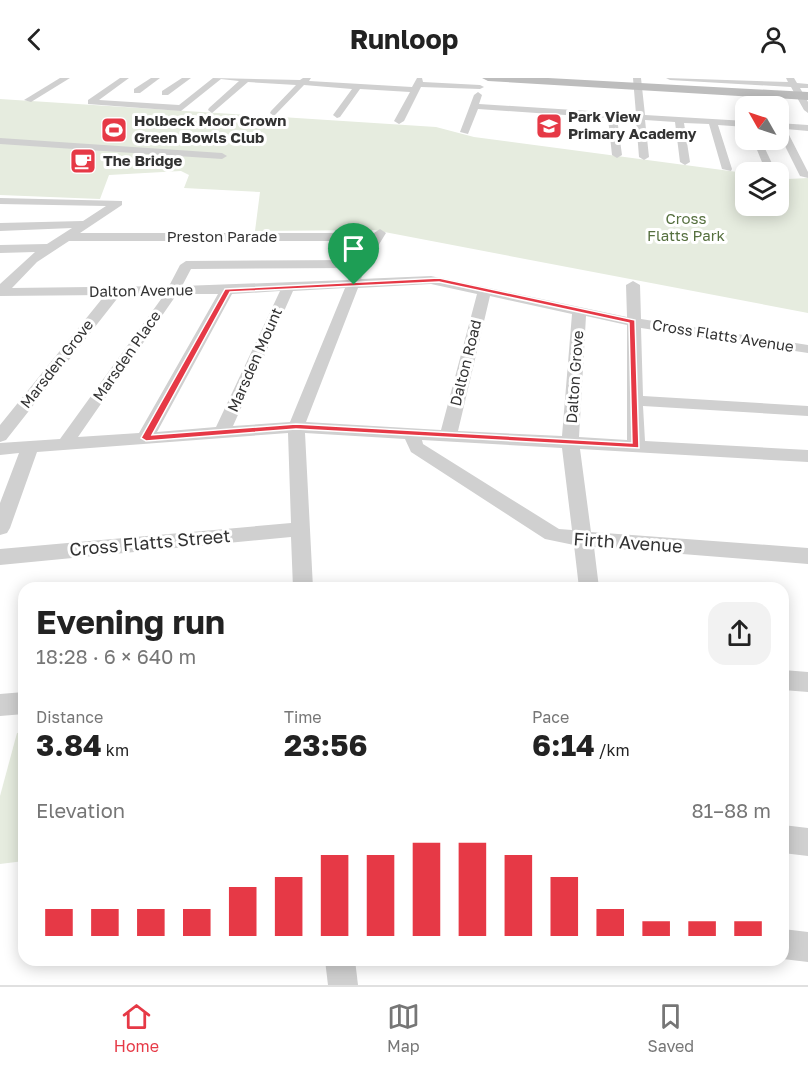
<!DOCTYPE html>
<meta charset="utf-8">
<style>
:root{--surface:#fff;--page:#f2f2f2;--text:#222;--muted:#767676;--line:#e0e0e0;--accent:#e63946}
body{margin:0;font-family:"Golos Text",sans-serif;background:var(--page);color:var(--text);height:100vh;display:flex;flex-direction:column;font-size:22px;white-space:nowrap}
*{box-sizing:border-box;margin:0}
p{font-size:20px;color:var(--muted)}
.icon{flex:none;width:33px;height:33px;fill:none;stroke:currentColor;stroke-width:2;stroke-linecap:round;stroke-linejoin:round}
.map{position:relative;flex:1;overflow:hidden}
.panel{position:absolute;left:18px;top:504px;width:771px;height:384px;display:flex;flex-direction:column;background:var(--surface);border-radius:18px;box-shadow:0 3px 15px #0003}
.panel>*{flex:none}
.needle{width:39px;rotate:309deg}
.buttons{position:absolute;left:735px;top:18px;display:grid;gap:12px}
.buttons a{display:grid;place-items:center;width:54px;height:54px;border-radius:12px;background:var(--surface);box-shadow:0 3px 15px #0003;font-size:30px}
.pin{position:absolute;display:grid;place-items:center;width:51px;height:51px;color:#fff;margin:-62px -26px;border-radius:50% 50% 50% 0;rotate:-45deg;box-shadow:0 0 6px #0007}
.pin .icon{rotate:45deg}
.round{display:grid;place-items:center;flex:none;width:63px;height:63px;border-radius:18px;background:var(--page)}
.head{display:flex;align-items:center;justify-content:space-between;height:102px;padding:0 18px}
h1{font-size:33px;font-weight:700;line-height:45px}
.figures{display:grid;grid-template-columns:repeat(3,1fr);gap:9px;height:102px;padding:6px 18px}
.figures div{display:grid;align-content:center}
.figures b{font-size:30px;font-weight:700}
.figures small{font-size:16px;font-weight:400}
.figures p{font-size:16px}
.chart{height:168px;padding:12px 18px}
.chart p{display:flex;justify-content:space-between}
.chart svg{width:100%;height:108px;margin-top:6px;stroke:var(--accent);stroke-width:6}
header{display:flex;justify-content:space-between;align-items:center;height:78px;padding:0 18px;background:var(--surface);font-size:27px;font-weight:700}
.menu{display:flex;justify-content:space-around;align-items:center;height:84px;border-top:2px solid var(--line);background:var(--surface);font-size:16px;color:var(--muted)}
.menu a{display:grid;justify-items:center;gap:3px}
.menu .selected{color:var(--accent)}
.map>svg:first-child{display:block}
.green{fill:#e6ecdf}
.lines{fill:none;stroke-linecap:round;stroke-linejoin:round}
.street{fill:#d0d0d0;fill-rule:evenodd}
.secondary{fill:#bdbdbd;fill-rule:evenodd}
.route{fill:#e63946;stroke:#fff;stroke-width:1.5;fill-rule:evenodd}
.labels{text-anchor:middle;stroke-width:6;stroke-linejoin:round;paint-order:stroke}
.far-poi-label{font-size:15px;font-weight:bold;fill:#333;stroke:#fff;text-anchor:start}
.far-park-label{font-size:15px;fill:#56703f;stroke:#fff}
.far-street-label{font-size:15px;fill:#333;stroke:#fff}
.street-label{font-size:18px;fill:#333;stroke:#fff}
</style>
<header><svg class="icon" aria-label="back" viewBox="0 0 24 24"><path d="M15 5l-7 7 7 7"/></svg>Runloop<svg class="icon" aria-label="person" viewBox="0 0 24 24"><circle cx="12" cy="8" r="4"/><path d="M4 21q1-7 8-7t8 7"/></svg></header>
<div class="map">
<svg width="808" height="907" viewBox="0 0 808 907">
<rect width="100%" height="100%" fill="#fff"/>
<!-- green -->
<g class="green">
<path d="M 0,21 L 436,49 L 474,59 L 745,95 L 746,128 L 778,128 L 779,98 L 788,101 L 808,100 L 808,235 L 374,152 L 255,153 L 260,114 L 184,110 L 189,97 L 181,93 L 109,97 L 100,121 L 0,117 Z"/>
<path d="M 24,654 L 24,783 L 0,786 L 0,718 L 17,655 Z"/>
</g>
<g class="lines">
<!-- street -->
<g class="street">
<path d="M 60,0 L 70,0 L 31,24 L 24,22 Z"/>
<path d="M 120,0 L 129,0 L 99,22 L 179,27 L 213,0 L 300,2 L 303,0 L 311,0 L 309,3 L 412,9 L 417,0 L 422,0 L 423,4 L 480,7 L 484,9 L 480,11 L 421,9 L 404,43 L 399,46 L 394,43 L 410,14 L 360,11 L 340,39 L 337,40 L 333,37 L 352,11 L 304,7 L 274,38 L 270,35 L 271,33 L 296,7 L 248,4 L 212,35 L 208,32 L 209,30 L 239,3 L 221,1 L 181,33 L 88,26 L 88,22 Z"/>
<path d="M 151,0 L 160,0 L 140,15 L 134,15 L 134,11 Z"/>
<path d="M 182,0 L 191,0 L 168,17 L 162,17 L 162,13 Z"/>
<path d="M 633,0 L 641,0 L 645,37 L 746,43 L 746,49 L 718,47 L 732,91 L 731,93 L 722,91 L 709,46 L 684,45 L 690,84 L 685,87 L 680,84 L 675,44 L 645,42 L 649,79 L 644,82 L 639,79 L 636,41 L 617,40 L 622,77 L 617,80 L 612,77 L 608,40 L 478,31 L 468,56 L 460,54 L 474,17 L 478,14 L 482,17 L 479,26 L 636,36 Z"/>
<path d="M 666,0 L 788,4 L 786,0 L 794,0 L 797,5 L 808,6 L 808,10 L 800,10 L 808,24 L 808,35 L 804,32 L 791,9 L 670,2 Z"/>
<path d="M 778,45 L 808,47 L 808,53 L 786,51 L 808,94 L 808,100 L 800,98 L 778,54 Z"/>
<path d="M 0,60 L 222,75 L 227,78 L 222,81 L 0,66 Z"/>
<path d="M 753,62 L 761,62 L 776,94 L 766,94 Z"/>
<path d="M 0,120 L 122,123 L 122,127 L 80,155 L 374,155 L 380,151 L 386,155 L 367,186 L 361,201 L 431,198 L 627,239 L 626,207 L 633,203 L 640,207 L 641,241 L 808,267 L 808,275 L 641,250 L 643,318 L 808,328 L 808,338 L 643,328 L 645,363 L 808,372 L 808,384 L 580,371 L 591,454 L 808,470 L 808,486 L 594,469 L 599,510 L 579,510 L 574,467 L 545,461 L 411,374 L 405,361 L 305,355 L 313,510 L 293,510 L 291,459 L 0,487 L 0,471 L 291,445 L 288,355 L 37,374 L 10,450 L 7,455 L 0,457 L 0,425 L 19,375 L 0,377 L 0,365 L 60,361 L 164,217 L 120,217 L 6,362 L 0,364 L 0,347 L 105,217 L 0,218 L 0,206 L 35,174 L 0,175 L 0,167 L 47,166 L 72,150 L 0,153 L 0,145 L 83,143 L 106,128 L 0,126 ZM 69,163 L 369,163 L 357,182 L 186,183 L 180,187 L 169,208 L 12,210 L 37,184 ZM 353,190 L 348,202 L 182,208 L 191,191 ZM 431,206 L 477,216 L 441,352 L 306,344 L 358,210 ZM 345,210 L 290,344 L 233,348 L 293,213 ZM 280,213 L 216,349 L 157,354 L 232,216 ZM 177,216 L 218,216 L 139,355 L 78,359 ZM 490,218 L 572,236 L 562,358 L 458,353 ZM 586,238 L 627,247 L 627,362 L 579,359 ZM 422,362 L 562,370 L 572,452 L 559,451 L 423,366 Z"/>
<path d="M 783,592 L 808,594 L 808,614 L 783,612 Z"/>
<path d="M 24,614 L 24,636 L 0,638 L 0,616 Z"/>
<path d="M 783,747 L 808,750 L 808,778 L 783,775 Z"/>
<path d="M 783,851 L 808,854 L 808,884 L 783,881 Z"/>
<path d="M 325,882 L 355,882 L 358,907 L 328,907 Z"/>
</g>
<!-- secondary -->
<path class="secondary" d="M 482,0 L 548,0 L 808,14 L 808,22 L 488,3 Z"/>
</g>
<!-- route -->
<path class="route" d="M 439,200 L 635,242 L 639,370 L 296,351 L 146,363 L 141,360 L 225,211 ZM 439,204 L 629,245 L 632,365 L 296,346 L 152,357 L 230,214 Z"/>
<!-- icons -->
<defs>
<symbol id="school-square" viewBox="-11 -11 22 22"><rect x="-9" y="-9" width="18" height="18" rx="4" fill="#e63946" stroke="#fff"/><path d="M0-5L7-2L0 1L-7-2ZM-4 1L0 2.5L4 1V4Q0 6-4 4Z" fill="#fff"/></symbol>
<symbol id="stadium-square" viewBox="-11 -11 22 22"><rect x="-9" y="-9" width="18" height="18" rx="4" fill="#e63946" stroke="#fff"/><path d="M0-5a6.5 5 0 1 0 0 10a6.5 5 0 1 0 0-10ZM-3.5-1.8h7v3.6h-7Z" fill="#fff"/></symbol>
<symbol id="cafe-square" viewBox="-11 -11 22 22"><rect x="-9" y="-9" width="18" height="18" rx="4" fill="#e63946" stroke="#fff"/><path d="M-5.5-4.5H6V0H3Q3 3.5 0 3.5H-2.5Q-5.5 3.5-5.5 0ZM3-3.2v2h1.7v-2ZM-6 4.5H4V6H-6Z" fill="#fff"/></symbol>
</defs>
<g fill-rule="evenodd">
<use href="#school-square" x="534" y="33" width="30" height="30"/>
<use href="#stadium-square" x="99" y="37" width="30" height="30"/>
<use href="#cafe-square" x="68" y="68" width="30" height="30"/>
</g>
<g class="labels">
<!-- far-poi labels -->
<g class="far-poi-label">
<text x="568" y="44">Park View<tspan x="568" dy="17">Primary Academy</tspan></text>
<text x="134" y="48">Holbeck Moor Crown<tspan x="134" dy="17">Green Bowls Club</tspan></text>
<text x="103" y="88">The Bridge</text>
</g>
<!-- far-park labels -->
<g class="far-park-label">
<text x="686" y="146">Cross<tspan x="686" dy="17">Flatts Park</tspan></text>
</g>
<!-- far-street labels -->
<g class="far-street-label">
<text x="222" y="164">Preston Parade</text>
<text transform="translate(141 213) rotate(-1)" y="5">Dalton Avenue</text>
<text transform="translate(723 258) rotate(9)" y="5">Cross Flatts Avenue</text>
<text transform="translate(127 278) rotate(-55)" y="5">Marsden Place</text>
<text transform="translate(255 282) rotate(-66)" y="5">Marsden Mount</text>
<text transform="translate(466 285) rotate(-76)" y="5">Dalton Road</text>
<text transform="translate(57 286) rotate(-52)" y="5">Marsden Grove</text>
<text transform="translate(575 299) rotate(-86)" y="5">Dalton Grove</text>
</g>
<!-- street labels -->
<g class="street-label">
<text transform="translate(150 465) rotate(-5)" y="6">Cross Flatts Street</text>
<text transform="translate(628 465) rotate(4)" y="6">Firth Avenue</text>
</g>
</g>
</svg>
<div class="buttons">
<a><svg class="needle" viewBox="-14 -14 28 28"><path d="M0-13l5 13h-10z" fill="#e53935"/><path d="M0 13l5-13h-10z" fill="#767676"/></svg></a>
<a><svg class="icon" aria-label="layers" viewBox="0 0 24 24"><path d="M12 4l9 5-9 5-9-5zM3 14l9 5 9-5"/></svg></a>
</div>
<div class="pin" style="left:354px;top:207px;background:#1e9e55"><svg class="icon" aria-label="arrive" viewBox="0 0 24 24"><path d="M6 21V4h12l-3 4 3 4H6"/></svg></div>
<section class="panel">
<div class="head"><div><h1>Evening run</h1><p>18:28 · 6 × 640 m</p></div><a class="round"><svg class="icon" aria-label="share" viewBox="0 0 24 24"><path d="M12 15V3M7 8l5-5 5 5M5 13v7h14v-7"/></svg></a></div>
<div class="figures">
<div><p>Distance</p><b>3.84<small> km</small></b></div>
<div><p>Time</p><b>23:56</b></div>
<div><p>Pace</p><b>6:14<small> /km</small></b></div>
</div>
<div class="chart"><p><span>Elevation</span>81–88 m</p>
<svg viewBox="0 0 160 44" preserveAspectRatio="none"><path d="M5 44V33M15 44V33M25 44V33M35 44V33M45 44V24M55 44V20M65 44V11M75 44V11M85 44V6M95 44V6M105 44V11M115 44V20M125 44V33M135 44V38M145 44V38M155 44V38"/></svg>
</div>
</section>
</div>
<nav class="menu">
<a class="selected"><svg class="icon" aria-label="home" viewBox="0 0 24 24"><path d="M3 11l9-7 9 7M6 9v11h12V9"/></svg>Home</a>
<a><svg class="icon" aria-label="map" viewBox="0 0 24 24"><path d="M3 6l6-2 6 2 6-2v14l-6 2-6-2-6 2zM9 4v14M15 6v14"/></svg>Map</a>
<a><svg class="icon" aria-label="saved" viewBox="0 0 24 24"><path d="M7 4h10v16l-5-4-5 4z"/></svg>Saved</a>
</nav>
